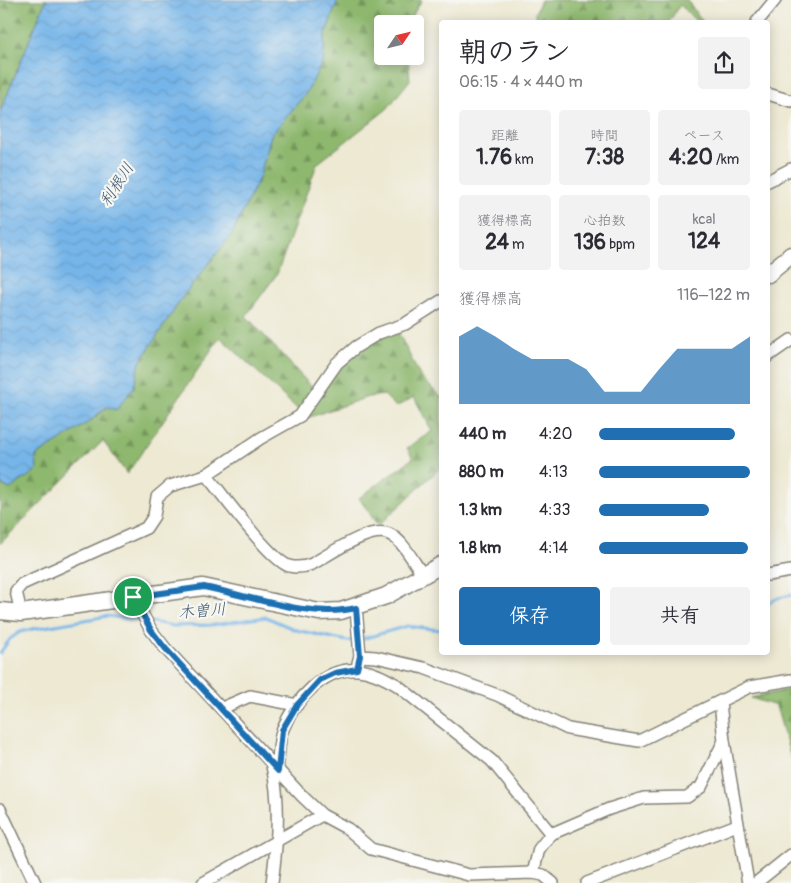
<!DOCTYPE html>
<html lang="ja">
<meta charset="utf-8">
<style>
:root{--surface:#fff;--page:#f2f2f3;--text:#2b2b33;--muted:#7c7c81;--accent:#1f6fb2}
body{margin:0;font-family:Pangolin,"Klee One",sans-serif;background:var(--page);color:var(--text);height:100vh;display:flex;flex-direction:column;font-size:19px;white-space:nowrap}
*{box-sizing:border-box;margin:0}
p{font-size:16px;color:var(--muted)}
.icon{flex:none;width:28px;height:28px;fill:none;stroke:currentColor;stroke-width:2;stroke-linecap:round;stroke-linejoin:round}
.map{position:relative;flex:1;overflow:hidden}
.drawer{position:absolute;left:439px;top:20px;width:331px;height:635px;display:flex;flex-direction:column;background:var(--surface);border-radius:5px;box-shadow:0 2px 12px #0003}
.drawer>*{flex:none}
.needle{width:32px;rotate:55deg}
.tools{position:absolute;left:374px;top:15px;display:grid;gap:10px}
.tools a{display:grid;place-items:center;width:50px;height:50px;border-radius:5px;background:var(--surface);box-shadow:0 2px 12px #0003;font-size:25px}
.pin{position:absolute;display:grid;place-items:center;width:42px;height:42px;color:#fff;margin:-21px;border:2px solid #fff;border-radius:50%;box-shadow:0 1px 5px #0007}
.round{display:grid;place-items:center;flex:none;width:52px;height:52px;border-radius:5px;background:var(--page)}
.head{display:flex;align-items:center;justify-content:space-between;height:85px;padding:0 20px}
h1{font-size:28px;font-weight:800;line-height:38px}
.stats{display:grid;grid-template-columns:repeat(3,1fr);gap:8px;height:85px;padding:5px 20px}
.stats div{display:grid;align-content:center;border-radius:5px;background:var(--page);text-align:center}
.stats b{font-size:21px;font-weight:800}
.stats small{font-size:14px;font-weight:400}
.stats p{font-size:14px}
.chart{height:140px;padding:10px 20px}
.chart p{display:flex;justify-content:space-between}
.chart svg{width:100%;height:90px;margin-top:5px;fill:var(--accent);opacity:.7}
.button{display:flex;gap:10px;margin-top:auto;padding:10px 20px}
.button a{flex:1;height:58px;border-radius:5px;background:var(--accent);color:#fff;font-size:20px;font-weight:800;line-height:58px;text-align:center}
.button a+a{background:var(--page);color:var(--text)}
ul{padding:0 20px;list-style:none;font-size:16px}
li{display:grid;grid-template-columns:80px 60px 1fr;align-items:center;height:38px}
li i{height:12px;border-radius:6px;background:var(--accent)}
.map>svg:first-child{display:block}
.forest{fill:url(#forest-firs);stroke:#556a45}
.water{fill:url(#water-waves);stroke:#496882}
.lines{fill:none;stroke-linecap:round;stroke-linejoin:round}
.stream{stroke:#76b5e9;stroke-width:3}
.minor-casing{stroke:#848278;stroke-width:14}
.secondary-casing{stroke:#848278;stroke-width:19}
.minor{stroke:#fff;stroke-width:11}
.secondary{stroke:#fff;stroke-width:16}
.route-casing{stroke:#fff;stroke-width:10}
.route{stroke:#1f6fb2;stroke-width:6}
.labels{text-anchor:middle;stroke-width:4.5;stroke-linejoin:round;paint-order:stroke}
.water-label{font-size:16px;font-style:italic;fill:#40596e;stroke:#f6f6f2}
</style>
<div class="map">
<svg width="791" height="883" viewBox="0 0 791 883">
<defs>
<pattern id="forest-firs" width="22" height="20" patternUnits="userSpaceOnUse" patternTransform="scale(1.25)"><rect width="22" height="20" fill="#8eb86e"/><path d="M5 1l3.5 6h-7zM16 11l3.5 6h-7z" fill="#73955a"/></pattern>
<pattern id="water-waves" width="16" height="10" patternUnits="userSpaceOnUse" patternTransform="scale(1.25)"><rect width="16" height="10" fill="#76b5e9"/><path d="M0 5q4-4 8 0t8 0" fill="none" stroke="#669bc7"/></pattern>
</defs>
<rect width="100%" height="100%" fill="#f6f6f2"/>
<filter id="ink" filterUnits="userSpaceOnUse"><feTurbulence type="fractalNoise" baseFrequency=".02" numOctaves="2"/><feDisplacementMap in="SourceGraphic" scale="10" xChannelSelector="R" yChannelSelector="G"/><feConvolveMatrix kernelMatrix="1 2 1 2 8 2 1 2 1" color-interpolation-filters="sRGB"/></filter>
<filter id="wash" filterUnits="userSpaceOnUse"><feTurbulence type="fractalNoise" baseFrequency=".0096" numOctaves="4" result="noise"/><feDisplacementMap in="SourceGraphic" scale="20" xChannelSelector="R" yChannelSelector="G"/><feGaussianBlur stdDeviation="1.12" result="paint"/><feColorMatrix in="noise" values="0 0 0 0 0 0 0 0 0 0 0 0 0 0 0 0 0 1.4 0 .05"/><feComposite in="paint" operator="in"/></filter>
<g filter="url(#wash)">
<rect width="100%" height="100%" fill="#ede9d3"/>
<!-- forest -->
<g class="forest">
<path d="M 0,0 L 46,0 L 0,112 Z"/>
<path d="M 338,0 L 422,0 L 407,24 L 382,24 L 382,56 L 408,56 L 410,80 L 387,109 L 317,164 L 277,274 L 246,316 L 311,386 L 320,392 L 343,366 L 373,339 L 397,330 L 420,376 L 441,397 L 441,467 L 378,526 L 359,498 L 413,458 L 407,448 L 432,431 L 414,397 L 396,407 L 384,395 L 368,397 L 307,418 L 220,337 L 127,474 L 103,441 L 0,544 L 0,484 L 10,489 L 36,456 L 90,421 L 134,387 L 140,362 L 184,295 L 232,234 L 260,176 L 271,135 L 307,92 L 323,61 L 325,35 Z"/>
<path d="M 541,0 L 687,0 L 703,22 L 697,22 L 680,5 L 669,22 L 536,22 L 535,13 Z"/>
<path d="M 791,689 L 791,758 L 776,706 L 751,698 Z"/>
</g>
<!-- water -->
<path class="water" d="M 46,0 L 338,0 L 325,35 L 323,61 L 307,92 L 271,135 L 260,176 L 232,234 L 184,295 L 140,362 L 134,387 L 116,410 L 106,407 L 90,421 L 36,456 L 37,470 L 10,489 L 0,484 L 0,112 Z"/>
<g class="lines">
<!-- stream -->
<g class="stream">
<path d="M 768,603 L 778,598 L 791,595"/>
<path d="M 152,622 L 174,626 L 213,625 L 266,617 L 296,630 L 347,641 L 355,640"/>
<path d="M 362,639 L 407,626 L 441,630"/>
<path d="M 0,653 L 10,639 L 20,632 L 32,629 L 108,616 L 143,621"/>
</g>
</g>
</g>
<g filter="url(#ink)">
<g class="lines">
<defs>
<g id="minor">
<path d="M 757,22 L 775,0"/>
<path d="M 768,94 L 791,101"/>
<path d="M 768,181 L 791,169"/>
<path d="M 768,356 L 791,340"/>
<path d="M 206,475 C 222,493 270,560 289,566 C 297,568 305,567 312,564 C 329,555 370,525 389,534 C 403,540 414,563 423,575"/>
<path d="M 768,575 L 791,571"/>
<path d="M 133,597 L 151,630 L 165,648 L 302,796 L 322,815 L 348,829 L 371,849 L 469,875 L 533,873 L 543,875 L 553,883"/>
<path d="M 356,607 L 360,656 L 358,663"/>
<path d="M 21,613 L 16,591 L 22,584 L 146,528 L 154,516 L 157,497 L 170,486 L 206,475 L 261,438 L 300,416 L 337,363 L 356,347 L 379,333 L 405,324 L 441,301"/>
<path d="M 360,656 L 376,657 L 424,668 L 497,695 L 568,729 L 639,741 L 749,687 L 791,680"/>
<path d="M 720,702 L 724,741 L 748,883"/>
<path d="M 222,708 L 250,696 L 297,705"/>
<path d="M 272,766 C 281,805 277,844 272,883"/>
<path d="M 277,771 C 279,758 278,740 283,729 C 294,701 325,666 358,670 C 372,671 385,678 397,685 L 492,761 L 551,834 L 609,809 L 644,798 L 687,797 L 701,787 L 724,741"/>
<path d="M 0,809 L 35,883"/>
<path d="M 533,873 L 539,849 L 551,834"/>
<path d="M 203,883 L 322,815"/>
<path d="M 587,883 L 737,825"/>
<path d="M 756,883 L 791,855"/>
</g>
<g id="secondary">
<path d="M 768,274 L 791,255"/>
<path d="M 0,611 L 21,613 L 203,587 L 319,612 L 341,611 L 386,596 L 441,565"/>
</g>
</defs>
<!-- minor casing -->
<use href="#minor" class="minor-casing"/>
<!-- secondary casing -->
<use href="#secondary" class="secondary-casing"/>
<!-- minor -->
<use href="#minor" class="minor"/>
<!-- secondary -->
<use href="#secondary" class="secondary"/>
</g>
</g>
<g class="lines" filter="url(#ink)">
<defs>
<path id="route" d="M 204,587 C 251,596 309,619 356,608 L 360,656 L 357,669 L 335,673 L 320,680 L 297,705 L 282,730 L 278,771 L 165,648 L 151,630 L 133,597 Z"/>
</defs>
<!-- route casing -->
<use href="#route" class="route-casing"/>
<!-- route -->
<use href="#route" class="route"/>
</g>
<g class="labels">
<!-- water labels -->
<g class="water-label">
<text transform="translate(116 184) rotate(-57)" y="6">利根川</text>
<text transform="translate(202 610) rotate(-5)" y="6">木曽川</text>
</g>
</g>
</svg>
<div class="tools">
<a><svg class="needle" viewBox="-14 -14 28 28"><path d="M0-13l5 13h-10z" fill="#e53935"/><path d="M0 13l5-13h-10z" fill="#7c7c81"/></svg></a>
</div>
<div class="pin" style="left:133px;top:597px;background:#1e9e55"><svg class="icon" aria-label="arrive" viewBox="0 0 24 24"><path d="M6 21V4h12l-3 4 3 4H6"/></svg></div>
<section class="drawer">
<div class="head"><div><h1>朝のラン</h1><p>06:15 · 4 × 440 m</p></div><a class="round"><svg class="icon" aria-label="share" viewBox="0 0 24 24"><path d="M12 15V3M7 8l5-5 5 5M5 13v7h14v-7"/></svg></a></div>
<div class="stats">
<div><p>距離</p><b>1.76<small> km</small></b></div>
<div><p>時間</p><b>7:38</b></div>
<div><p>ペース</p><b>4:20<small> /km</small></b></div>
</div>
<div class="stats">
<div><p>獲得標高</p><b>24<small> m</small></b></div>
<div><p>心拍数</p><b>136<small> bpm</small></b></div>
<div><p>kcal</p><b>124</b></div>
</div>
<div class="chart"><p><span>獲得標高</span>116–122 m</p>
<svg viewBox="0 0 160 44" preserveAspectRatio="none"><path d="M0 44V11L10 6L20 11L30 17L40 22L50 22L60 22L70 27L80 38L90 38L100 38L110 27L120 17L130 17L140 17L150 17L160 11V44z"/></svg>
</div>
<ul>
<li><b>440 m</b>4:20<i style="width:90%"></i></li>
<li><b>880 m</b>4:13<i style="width:100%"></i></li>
<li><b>1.3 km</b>4:33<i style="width:73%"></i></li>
<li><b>1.8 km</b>4:14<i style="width:99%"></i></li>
</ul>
<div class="button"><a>保存</a><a>共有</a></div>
</section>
</div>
